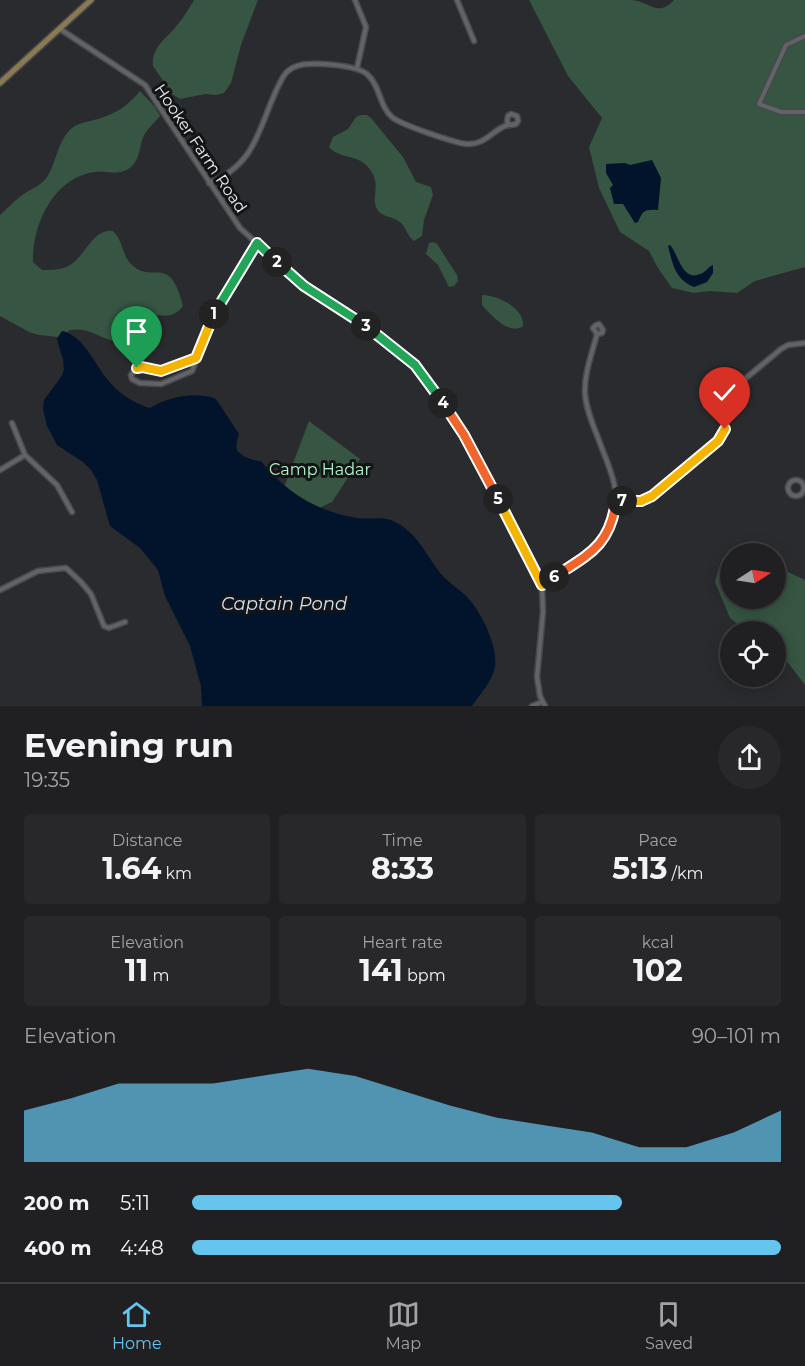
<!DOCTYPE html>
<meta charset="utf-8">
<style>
:root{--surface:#202022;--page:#28282a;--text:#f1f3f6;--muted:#a2a3a5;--line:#3d3e40;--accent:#65c5ef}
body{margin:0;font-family:Montserrat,sans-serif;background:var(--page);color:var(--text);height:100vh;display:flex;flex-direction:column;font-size:22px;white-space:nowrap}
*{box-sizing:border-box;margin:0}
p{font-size:20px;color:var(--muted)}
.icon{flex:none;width:33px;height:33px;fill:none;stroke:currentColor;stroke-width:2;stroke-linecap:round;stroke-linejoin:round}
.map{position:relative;height:706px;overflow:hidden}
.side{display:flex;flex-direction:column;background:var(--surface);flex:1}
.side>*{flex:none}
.needle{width:39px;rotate:78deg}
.controls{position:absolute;left:720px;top:543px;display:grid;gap:12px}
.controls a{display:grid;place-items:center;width:66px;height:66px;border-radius:50%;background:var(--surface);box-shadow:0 3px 15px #0003,0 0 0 2px var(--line);font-size:30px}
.pin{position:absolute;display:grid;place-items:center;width:51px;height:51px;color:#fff;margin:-62px -26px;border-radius:50% 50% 50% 0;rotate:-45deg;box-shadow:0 0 6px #0007}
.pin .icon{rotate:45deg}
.km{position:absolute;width:30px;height:30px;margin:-15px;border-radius:50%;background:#222;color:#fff;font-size:16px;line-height:30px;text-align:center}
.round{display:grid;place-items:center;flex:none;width:63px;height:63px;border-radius:32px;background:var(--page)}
.summary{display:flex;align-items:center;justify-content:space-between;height:102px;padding:0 24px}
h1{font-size:33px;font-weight:700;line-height:45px}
.metrics{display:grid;grid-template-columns:repeat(3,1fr);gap:9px;height:102px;padding:6px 24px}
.metrics div{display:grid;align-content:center;border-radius:6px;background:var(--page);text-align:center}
.metrics b{font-size:30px;font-weight:700}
.metrics small{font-size:16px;font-weight:400}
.metrics p{font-size:16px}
.chart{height:168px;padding:12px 24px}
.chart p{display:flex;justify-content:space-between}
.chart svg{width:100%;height:108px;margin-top:6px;fill:var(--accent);opacity:.7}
ul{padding:0 24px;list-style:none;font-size:20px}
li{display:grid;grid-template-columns:96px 72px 1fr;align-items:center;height:45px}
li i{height:15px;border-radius:8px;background:var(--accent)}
.menu{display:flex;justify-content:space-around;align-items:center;height:84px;border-top:2px solid var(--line);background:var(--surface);font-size:16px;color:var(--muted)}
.menu a{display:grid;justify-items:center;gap:3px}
.menu .active{color:var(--accent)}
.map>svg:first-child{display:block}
.green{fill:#365542}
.water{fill:#01142b}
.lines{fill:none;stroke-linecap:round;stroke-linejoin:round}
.street-casing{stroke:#47494b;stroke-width:7}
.secondary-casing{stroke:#47494b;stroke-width:8}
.street{stroke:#616366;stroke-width:4}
.secondary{stroke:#8a7a52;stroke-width:5}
.split-1-casing{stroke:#fff;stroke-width:12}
.split-2-casing{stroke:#fff;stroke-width:12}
.split-3-casing{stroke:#fff;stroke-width:12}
.split-4-casing{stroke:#fff;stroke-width:12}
.split-5-casing{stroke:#fff;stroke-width:12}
.split-6-casing{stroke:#fff;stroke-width:12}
.split-7-casing{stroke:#fff;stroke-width:12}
.split-8-casing{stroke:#fff;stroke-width:12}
.split-1{stroke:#f5b400;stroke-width:8}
.split-2{stroke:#22a559;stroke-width:8}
.split-3{stroke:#22a559;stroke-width:8}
.split-4{stroke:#22a559;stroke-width:8}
.split-5{stroke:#f0652b;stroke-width:8}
.split-6{stroke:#f5b400;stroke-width:8}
.split-7{stroke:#f0652b;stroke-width:8}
.split-8{stroke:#f5b400;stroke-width:8}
.labels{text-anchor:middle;stroke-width:6;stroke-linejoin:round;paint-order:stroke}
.street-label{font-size:16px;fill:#eef0f1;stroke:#131415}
.park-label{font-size:16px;fill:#b4f5cc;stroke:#131415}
.water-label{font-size:18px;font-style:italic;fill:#cfe0f5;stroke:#131415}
</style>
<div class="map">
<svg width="805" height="706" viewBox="0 0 805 706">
<rect width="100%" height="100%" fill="#2a2b2e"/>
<!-- green -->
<g class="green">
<path d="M 194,0 L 258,0 L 241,45 L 231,83 L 224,93 L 216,95 L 205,94 L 180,99 L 172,94 L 153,66 C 151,49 164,40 174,29 C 182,20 188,10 194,0 Z"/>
<path d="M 529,0 C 563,0 598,0 632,0 C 648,1 658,18 674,0 L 805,0 L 805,267 L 755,281 L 737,293 L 710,291 L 694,293 L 672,288 L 658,268 L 649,251 L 620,232 L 599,188 L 589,147 L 602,118 L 568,76 Z"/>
<path d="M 140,91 L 155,107 L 160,116 C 154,124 146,129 143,138 C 139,148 140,159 131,167 C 121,176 107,171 95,172 C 54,177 32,224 33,262 L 42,270 C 50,270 59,270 66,267 C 85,260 91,228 113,231 C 123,240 122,255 131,264 C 153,286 169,251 183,306 C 170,324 154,310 137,317 C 126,322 126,336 113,341 C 96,336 89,327 69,330 L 68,332 L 62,331 L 58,337 L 39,335 L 29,332 L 0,316 L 0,215 C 7,209 17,198 24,194 C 32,188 41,186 47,177 C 57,162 57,141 72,128 C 78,123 87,122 94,120 C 114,115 127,107 140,91 Z"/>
<path d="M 361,115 L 367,115 L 371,118 L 403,157 L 416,182 L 431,187 L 433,195 L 424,220 L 422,236 L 414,241 C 407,236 407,229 401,223 C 394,216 382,218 377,209 C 370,195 384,183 366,165 C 356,155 338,158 329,147 L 333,137 L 348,129 L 356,117 Z"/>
<path d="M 434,242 L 437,244 L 457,275 L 458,281 L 454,286 L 449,287 L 438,265 L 426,254 L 429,243 Z"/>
<path d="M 482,295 C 497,295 525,308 523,326 C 509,336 491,315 482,305 Z"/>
<path d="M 309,421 L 360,459 L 332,502 L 315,510 L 283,490 Z"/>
<path d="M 776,562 L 786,571 L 805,580 L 805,685 L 786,660 L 776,653 L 776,632 L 746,631 L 730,618 L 715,582 L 719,568 L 730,563 L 730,598 L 776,598 Z"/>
</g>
<!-- water -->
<g class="water">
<path d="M 652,160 L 661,178 L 658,210 C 644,209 643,211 638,222 L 635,223 L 623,204 L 614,204 L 610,188 L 613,185 L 606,173 L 606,164 L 625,163 L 630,165 Z"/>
<path d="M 670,245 C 678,253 682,282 700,274 C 705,273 708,267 713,265 L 713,273 L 707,282 L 694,287 C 675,279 673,265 668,246 Z"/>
<path d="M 62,331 C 84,336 94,363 107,379 C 118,393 133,403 150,408 C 168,397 196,391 216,399 L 239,434 C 238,438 235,446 237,450 C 240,456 254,461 261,461 C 285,492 318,512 357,518 C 369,520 381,516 393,521 C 418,532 426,556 442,575 C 450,584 461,590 469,599 C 482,614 498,646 495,667 C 492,682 480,694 472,706 L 202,706 L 201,686 L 190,646 L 165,596 L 158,570 L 140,548 L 110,526 L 97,480 L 91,470 L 83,462 L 57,445 L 47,426 L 43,409 L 44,400 L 61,377 L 64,370 L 63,360 L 57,339 Z"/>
</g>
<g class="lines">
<defs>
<g id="street">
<path d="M 355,0 L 366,27 L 357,68"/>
<path d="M 457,0 L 474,41"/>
<path d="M 60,29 L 145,85 L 240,228 L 304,286 L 375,332 L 409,359 L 440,398 L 475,455 L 542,585 L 543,612 L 537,677 L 540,696 L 545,706"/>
<path d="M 805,36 L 786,45 L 759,104 L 781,112 L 805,112"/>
<path d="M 209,183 C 261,163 259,119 283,77 C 286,72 291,68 297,66 C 311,61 358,65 368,75 C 381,87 379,107 393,118 C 403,125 454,143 467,144 C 486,145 493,129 508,125 C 511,125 513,125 516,124 L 518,121 L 517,116 L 511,114 L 508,116 L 507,121 L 509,125"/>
<path d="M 196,359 L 161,371 L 142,367 L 134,371 L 131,375 L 132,379 L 140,383 L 161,384 L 192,371 L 215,312 L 257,243"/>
<path d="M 725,413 C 737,405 740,397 739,384"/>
<path d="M 12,423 L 25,455 L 57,485 L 72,512"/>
<path d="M 0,470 L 25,455"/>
<circle cx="796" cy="488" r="8"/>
<path d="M 616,501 L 637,502 L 649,498 L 718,440 C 737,417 713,405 723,389 L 739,384 L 781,349 L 788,345 L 805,343"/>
<path d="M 542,585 C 575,563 620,542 616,494 C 614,477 607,461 601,446 C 595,429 586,411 585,393 C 584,374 592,353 597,334 L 602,333 L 603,330 L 599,324 L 596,325 L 593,328 L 597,334"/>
<path d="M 0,590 L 38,571 L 66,568 L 81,582 L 91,594 L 104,626 L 109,628 L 125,622"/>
<path d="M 532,706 L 542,702"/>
</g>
<path id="secondary" d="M 0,83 L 91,0"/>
</defs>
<!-- street casing -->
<use href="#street" class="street-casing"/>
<!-- secondary casing -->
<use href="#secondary" class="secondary-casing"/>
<!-- street -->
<use href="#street" class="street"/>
<!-- secondary -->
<use href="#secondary" class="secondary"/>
</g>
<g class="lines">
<defs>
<path id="split-1" d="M 137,368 L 142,367 L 161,371 L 196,358 L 214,314"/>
<path id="split-2" d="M 214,314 L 257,243 L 277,262"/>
<path id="split-3" d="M 277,262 L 304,286 L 366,326"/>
<path id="split-4" d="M 366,326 L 415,365 L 443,403"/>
<path id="split-5" d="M 443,403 L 464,435 L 498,499"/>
<path id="split-6" d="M 498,499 L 542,585 L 554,577"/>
<path id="split-7" d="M 554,577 C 589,554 610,546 616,501 L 622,501"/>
<path id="split-8" d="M 622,501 L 641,501 L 652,496 L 718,441 L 725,429"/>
</defs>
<!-- split-1 casing -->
<use href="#split-1" class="split-1-casing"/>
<!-- split-2 casing -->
<use href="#split-2" class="split-2-casing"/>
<!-- split-3 casing -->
<use href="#split-3" class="split-3-casing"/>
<!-- split-4 casing -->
<use href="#split-4" class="split-4-casing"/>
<!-- split-5 casing -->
<use href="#split-5" class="split-5-casing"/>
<!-- split-6 casing -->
<use href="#split-6" class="split-6-casing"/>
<!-- split-7 casing -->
<use href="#split-7" class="split-7-casing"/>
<!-- split-8 casing -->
<use href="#split-8" class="split-8-casing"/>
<!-- split-1 -->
<use href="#split-1" class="split-1"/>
<!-- split-2 -->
<use href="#split-2" class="split-2"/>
<!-- split-3 -->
<use href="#split-3" class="split-3"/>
<!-- split-4 -->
<use href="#split-4" class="split-4"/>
<!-- split-5 -->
<use href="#split-5" class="split-5"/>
<!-- split-6 -->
<use href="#split-6" class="split-6"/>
<!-- split-7 -->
<use href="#split-7" class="split-7"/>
<!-- split-8 -->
<use href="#split-8" class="split-8"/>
</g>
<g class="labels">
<!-- street labels -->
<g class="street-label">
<text transform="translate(201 148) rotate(56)" y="6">Hooker Farm Road</text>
</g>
<!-- park labels -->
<g class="park-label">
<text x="320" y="475">Camp Hadar</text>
</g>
<!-- water labels -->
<g class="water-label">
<text x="284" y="610">Captain Pond</text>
</g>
</g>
</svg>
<div class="controls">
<a><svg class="needle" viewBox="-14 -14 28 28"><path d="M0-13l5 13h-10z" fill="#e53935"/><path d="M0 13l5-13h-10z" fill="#a2a3a5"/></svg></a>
<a><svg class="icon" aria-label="locate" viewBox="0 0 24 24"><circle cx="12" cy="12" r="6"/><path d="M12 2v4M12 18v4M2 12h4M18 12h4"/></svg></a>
</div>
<div class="pin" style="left:137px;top:368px;background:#1e9e55"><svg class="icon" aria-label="arrive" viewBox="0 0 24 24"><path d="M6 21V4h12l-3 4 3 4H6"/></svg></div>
<div class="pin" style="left:725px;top:429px;background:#d93025"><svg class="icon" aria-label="check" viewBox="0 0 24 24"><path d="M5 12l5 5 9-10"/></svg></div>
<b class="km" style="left:214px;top:314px">1</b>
<b class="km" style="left:277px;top:262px">2</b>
<b class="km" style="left:366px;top:326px">3</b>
<b class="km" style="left:443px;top:403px">4</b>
<b class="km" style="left:498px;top:499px">5</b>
<b class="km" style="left:554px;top:577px">6</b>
<b class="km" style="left:622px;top:501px">7</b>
</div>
<section class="side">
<div class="summary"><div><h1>Evening run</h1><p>19:35</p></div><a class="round"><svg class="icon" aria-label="share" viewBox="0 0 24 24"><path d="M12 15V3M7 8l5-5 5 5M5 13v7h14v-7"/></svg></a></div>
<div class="metrics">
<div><p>Distance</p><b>1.64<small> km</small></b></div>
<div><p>Time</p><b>8:33</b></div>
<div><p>Pace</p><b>5:13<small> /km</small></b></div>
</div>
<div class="metrics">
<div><p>Elevation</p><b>11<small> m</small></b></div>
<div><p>Heart rate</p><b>141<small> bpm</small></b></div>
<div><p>kcal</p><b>102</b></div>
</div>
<div class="chart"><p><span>Elevation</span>90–101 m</p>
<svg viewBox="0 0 160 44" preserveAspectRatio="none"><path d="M0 44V23L10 18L20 12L30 12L40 12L50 9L60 6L70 9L80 15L90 21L100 26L110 29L120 32L130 38L140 38L150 32L160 23V44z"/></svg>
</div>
<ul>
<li><b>200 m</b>5:11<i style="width:73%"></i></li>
<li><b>400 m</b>4:48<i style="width:100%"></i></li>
</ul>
</section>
<nav class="menu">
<a class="active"><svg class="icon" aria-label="home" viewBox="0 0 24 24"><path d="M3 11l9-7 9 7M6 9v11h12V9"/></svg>Home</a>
<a><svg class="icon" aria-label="map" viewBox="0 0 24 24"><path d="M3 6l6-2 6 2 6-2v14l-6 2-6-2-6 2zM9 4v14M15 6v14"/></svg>Map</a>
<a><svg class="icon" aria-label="saved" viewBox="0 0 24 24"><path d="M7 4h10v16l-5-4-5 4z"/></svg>Saved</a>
</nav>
